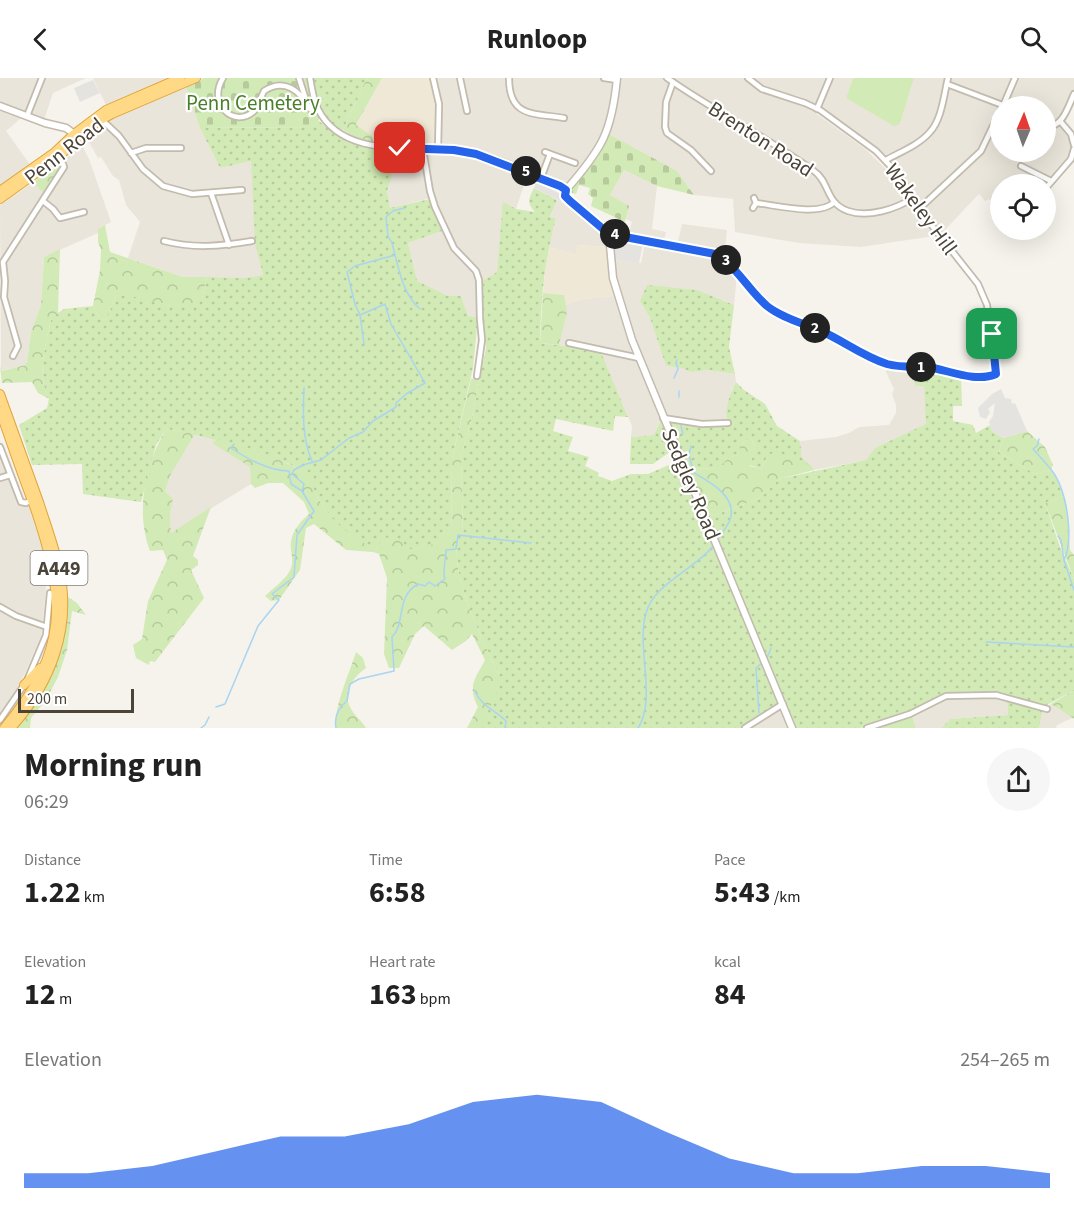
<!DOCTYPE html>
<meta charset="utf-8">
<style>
:root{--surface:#fff;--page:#f6f6f6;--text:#222;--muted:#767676;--accent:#2563eb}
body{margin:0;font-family:"Source Sans 3",sans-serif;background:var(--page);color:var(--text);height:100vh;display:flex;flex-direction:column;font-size:22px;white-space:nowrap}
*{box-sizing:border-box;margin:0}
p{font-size:20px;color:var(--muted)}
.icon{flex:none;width:33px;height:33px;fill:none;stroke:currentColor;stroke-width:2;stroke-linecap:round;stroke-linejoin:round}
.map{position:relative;height:650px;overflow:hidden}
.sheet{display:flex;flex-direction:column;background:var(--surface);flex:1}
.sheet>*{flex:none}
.needle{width:39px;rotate:2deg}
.buttons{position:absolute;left:990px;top:18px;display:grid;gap:12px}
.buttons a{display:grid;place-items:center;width:66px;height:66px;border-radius:50%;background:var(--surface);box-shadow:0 6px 24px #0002;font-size:30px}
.scale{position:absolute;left:18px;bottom:15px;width:116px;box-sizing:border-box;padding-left:6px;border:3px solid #4b4439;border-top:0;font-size:16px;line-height:21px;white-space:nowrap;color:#4b4439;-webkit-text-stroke:4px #fff;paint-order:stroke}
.pin{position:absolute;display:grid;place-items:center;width:51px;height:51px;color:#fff;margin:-26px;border-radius:12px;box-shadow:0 3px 9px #0006}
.km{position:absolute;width:30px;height:30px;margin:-15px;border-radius:50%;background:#222;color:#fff;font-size:16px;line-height:30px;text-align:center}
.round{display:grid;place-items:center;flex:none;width:63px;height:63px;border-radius:32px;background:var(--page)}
.head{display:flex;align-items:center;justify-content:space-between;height:102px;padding:0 24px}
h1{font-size:33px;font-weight:700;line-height:45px}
.stats{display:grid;grid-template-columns:repeat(3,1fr);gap:9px;height:102px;padding:6px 24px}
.stats div{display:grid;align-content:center}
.stats b{font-size:30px;font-weight:700}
.stats small{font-size:16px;font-weight:400}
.stats p{font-size:16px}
.chart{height:168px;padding:12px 24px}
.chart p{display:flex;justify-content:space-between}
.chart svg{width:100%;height:108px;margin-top:6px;fill:var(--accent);opacity:.7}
header{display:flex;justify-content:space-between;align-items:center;height:78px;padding:0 24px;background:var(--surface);font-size:27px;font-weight:700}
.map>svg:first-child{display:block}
.residential{fill:#eae5da}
.education{fill:#efe8d6}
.grass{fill:url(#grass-dots)}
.forest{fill:url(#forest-crowns)}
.cemetery{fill:url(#cemetery-stones)}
.garden{fill:#d2eab5}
.parking{fill:#e5e3e0}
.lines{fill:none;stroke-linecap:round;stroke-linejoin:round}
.stream{stroke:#a9d4f2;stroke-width:1.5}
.minor-casing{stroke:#c2bbae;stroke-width:8}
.tertiary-casing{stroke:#c2bbae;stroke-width:9}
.trunk-casing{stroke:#e0a43c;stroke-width:10}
.minor{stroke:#fff;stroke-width:4.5}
.tertiary{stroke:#fff;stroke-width:6}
.trunk{stroke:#ffd985;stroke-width:8}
.route-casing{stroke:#fff;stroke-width:12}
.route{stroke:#2563eb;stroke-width:8}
.labels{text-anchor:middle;stroke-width:4.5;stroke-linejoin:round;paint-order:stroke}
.shield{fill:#fff;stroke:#817c74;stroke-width:1.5}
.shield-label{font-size:20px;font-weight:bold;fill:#4b4439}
.park-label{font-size:21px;fill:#4a7f2a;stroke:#fff}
.street-label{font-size:21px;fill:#4b4439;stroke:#fff}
</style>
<header><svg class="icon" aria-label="back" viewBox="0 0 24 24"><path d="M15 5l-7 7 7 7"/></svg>Runloop<svg class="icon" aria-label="search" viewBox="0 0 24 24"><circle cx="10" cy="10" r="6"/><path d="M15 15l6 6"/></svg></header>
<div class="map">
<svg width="1074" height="650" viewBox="0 0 1074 650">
<defs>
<pattern id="grass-dots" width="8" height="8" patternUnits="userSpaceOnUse" patternTransform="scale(1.5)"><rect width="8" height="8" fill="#d2eab5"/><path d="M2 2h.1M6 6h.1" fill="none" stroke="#b6ca9c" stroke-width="1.8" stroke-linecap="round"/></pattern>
<pattern id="forest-crowns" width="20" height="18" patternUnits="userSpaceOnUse" patternTransform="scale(1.5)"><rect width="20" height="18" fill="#d2eab5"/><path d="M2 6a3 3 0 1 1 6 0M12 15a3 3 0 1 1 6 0" fill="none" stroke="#b6ca9c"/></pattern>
<pattern id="cemetery-stones" width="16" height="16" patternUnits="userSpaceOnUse" patternTransform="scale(1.5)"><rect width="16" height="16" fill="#d2eab5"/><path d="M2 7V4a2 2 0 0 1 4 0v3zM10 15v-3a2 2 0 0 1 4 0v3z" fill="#b6ca9c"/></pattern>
</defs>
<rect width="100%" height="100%" fill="#f6f3ec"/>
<!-- residential -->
<g class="residential">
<path d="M 0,0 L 86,0 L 53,15 L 44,42 L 0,25 Z"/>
<path d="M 93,0 L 169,0 L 106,27 Z"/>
<path d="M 437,0 L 614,0 L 607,46 L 599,64 L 577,95 L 567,105 L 560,106 L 529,92 L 516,131 L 504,125 L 497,194 L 481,204 L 477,192 L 455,168 L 437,129 L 435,119 L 390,130 L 387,113 L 392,98 L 383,78 L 385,71 L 440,73 L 442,27 Z"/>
<path d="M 620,0 L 746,0 L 763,14 L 807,29 L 864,70 L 890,95 L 934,158 L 861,169 L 799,165 L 735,154 L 733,121 L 694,117 L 677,93 L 609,56 L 616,37 Z"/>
<path d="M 751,0 L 853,0 L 846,20 L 900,46 L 914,0 L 946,0 L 934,44 L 929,52 L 917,62 L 886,77 L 816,26 L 798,18 L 768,12 Z"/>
<path d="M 951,0 L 1074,0 L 1074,12 L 1059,40 L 1056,44 L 1051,45 L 1046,45 L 1046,28 L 1009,28 L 972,12 L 969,17 L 1000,30 L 1000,74 L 1046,74 L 1046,50 L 1055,50 L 1060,48 L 1070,61 L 1072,75 L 1046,107 L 1000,106 L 1000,131 L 989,121 L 985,123 L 979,116 L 942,155 L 893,87 L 894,81 L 928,61 L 937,50 Z"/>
<path d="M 186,9 L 200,50 L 220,90 L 251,83 L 259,180 L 263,197 L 245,200 L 183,199 L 128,180 L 140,144 L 126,127 L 119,102 L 113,98 L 101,79 L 98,80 L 86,59 L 101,45 Z"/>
<path d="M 0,32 L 21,40 L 6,53 L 31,88 L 0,110 Z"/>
<path d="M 81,65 L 89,81 L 111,144 L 98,151 L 98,155 L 44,179 L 41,227 L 31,254 L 27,284 L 25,287 L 1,293 L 0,127 L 33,105 L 45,116 L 2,181 L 48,118 L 66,89 L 64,83 Z"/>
<path d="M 624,92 L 657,108 L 652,151 L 666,154 L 663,166 L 628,158 L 632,144 L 626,141 L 628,128 L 610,117 Z"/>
<path d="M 557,122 L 563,125 L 565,122 L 584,141 L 604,156 L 607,169 L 577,167 L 577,177 L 548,169 L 556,142 L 550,140 Z"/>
<path d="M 682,146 L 727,152 L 725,171 L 736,180 L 733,188 L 719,176 L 704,171 L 677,168 Z"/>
<path d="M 442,153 L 453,171 L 475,193 L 478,202 L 478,239 L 468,238 L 461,218 L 448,218 L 417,204 L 408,165 Z"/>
<path d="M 645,165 L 713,176 L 723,182 L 737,196 L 734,227 L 723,222 L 640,223 L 650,240 L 666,288 L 682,290 L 691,294 L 708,292 L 735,296 L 736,304 L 732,311 L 726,342 L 700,343 L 665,338 L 632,257 L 614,200 L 612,181 L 641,185 Z"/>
<path d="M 614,218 L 633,276 L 569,262 L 567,268 L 559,267 L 566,236 L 565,227 L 583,221 Z"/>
<path d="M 600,273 L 636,281 L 660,342 L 654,357 L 631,359 L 632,348 Z"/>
<path d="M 886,288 L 913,292 L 915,308 L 924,308 L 927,346 L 875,370 L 867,382 L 814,392 L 812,388 L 802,380 L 800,363 L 836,359 L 849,355 L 859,349 L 889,347 L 896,335 L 896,327 L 892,316 L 894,311 L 886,294 Z"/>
<path d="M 195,356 L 217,361 L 212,365 L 251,389 L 251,406 L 171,455 L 170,436 L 173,421 L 165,413 L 170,398 Z"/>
<path d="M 0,374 L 20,427 L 29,429 L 43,472 L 46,511 L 41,558 L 25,595 L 11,621 L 0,636 Z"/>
<path d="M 995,619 L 1007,623 L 1008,637 L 950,641 L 941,650 L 916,650 L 912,638 L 946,620 Z"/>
<path d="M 1051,626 L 1072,640 L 1057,647 L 1056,650 L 1039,650 L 1043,631 Z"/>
<path d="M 781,629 L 789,650 L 748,650 Z"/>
</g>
<!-- education -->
<g class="education">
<path d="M 382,0 L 431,0 L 437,29 L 437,69 L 382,68 L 367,64 L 351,57 Z"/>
<path d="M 577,167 L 607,169 L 610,203 L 614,218 L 583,221 L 565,227 L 564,217 L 543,215 L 548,169 L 576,176 Z"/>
</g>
<!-- grass -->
<g class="grass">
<path d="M 312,0 L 367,0 L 343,52 C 320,40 317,23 312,0 Z"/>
<path d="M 318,42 C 336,60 361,65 385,71 L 383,78 L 392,98 L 387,113 L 390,130 L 430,121 L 442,153 L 408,165 L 417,203 L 448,218 L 461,218 L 468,238 L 478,239 L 473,290 L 452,381 L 451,453 C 442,466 427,470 412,471 C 401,472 385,473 375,470 C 352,464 330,441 318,420 C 309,405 309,399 293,388 C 286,383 276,382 268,378 C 234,366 201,357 166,351 L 156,367 L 141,424 L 83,416 L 82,386 L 32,387 L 19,347 L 47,330 L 49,321 C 36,298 46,263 52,239 L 64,231 L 93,228 L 99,240 L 106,242 L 116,218 L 122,215 L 171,228 L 202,221 L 207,199 L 245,200 L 263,197 L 255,165 L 251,83 L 220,90 L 200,50 L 314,49 Z"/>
<path d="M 534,110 L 557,122 L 550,139 L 556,141 C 544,182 541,223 540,265 L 600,272 L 628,339 L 615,338 L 613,353 L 556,341 L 553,353 L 573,359 L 568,373 L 589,379 L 585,388 L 599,395 L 598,398 L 612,403 L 631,396 L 648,396 L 678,383 L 779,625 L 742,650 L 471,650 L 499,597 C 481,556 450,503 458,457 L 463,457 L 461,378 L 471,344 L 486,270 L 481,204 L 497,194 L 503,124 L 516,131 L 535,134 C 527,125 528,122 534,110 Z"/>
<path d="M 647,207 L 697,212 L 734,227 L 729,269 L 735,296 L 708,292 L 691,294 L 682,290 L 666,288 L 650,240 L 640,223 Z"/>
<path d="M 924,291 L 961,298 L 962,328 L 953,328 L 953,343 L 973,347 L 976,355 L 990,347 L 992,353 L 1003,360 L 999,374 L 1035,396 L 1051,392 L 1055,397 L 1064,418 L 1045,425 L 1060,469 L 1074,501 L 1074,612 L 1045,628 L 998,616 L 944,615 L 910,634 L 860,650 L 794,650 L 709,439 L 758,421 L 779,401 L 866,382 L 875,370 L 926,346 L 924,308 L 915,308 L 913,292 Z"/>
<path d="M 736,304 L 744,312 L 765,326 L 777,348 L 800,363 L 802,380 L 812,388 L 767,379 L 761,391 L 750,387 L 755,368 L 752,362 L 746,362 L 740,369 L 738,376 L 727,381 L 719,390 L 690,391 L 668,343 L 696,348 L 728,347 C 723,335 730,315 736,304 Z"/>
<path d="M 661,341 L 674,371 L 653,386 L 630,386 L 631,359 L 654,357 Z"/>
<path d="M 1007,623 L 1043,631 L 1039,650 L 941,650 L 950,641 L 1008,637 Z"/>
</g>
<!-- forest -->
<g class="forest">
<path d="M 367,0 L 382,0 L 356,47 L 372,58 L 374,66 L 351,57 L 343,52 Z"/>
<path d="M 57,83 L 62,91 L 45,116 L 33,105 Z"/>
<path d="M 105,147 L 110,174 L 183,199 L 207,199 L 202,221 L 189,228 L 171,228 L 122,216 L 116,218 L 106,242 L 99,240 L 93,228 L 100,192 L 101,172 L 98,164 L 98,151 Z"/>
<path d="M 60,171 L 58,235 L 52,239 C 46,263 36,298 49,321 L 38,315 L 32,304 L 2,305 L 0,288 L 2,293 L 25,287 L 27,284 L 31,254 L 41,227 L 44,179 Z"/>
<path d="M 543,215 L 564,217 L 567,234 L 559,267 L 540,265 Z"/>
<path d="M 480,299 L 471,344 L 461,378 L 463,458 L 458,457 C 450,503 481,556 499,597 L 499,610 L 480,650 L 467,650 L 478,629 C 467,608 475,601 485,582 L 472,556 L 466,563 L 452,572 L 424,548 L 415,556 L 399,590 L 389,590 L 384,576 L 387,500 L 379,476 L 373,474 L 346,472 L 314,446 L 306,450 L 300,492 L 279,522 L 271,523 L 265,518 C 273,510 287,501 291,490 C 293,484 292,478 291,472 C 289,456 298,446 309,436 L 304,424 L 283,405 L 268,405 L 255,410 L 251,406 L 250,389 L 212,365 L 217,361 C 240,368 293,382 307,399 C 312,405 314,414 318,420 C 331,443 353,462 377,471 L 382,460 L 396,459 L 410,471 C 426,469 441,467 451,453 L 452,381 L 471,301 Z"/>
<path d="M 166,351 L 195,356 L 170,398 L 165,413 L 173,421 L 170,436 L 171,455 L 211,429 L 193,478 L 198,482 L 198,487 L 191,492 L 204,520 L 155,584 L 150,583 L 149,587 L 136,580 L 133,567 L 142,561 L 148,523 L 167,482 L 163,472 L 150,473 C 135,433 145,387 166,351 Z"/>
<path d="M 1027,353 L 1045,369 L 1053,387 L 1051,392 L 1035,396 L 999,374 L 1003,360 Z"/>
<path d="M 746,362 L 752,362 L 755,368 L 750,388 L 761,391 L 767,379 L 775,373 L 812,388 L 814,392 L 779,401 L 758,421 L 709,439 L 690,391 L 719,390 L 727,381 L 738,376 L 740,369 Z"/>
<path d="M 1064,418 L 1067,429 L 1070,472 L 1074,477 L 1074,501 L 1045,425 Z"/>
<path d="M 68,519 L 77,525 L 86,537 L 72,533 L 67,572 L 58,599 L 46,622 L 31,640 L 30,650 L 16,650 C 40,622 58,593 64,556 C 66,544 66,531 68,519 Z"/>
<path d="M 356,574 L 363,580 L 366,590 C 353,599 342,615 351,631 C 355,638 362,643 366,650 L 336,650 C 333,630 350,594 356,574 Z"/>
<path d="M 1074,612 L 1074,641 L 1051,626 Z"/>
<path d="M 912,638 L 916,650 L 875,650 Z"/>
</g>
<!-- cemetery -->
<g class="cemetery">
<path d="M 204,0 L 308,0 L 311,16 L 321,38 L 314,49 L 200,50 L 186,9 Z"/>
<path d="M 609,56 L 677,93 L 694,117 L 657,108 L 624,92 L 610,117 L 629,128 L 625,144 L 591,128 L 593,120 L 588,116 L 590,110 L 579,107 L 576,116 L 569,114 L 598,79 Z"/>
</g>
<!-- garden -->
<path class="garden" d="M 853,0 L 914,0 L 900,46 L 894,48 L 846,20 Z"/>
<!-- parking -->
<g class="parking">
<path d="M 93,2 L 100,15 L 80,24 L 74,10 Z"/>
<path d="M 537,102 L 542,104 L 542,107 L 561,116 L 565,122 L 564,125 L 534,110 Z"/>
<path d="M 617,158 L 643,165 L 639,185 L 612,181 L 611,163 Z"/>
<path d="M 1001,311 L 1005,320 L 1011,321 L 1012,326 L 1015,325 L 1027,353 L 1003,360 L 992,353 L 989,344 L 993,338 L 995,325 L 988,331 L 990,334 L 986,341 L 980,339 L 978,330 L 992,316 Z"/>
</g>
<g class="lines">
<!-- stream -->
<g class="stream">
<path d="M 404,130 L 393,133 L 386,139 L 388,158 L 392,165 C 398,187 402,216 420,231"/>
<path d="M 360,237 L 355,226 L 347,194 L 355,188 L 395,177"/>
<path d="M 674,300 L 678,291 L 676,285 L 677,282"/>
<path d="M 304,310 C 303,334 302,361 312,383"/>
<path d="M 679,319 L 679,313"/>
<path d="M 681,348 L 683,356"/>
<path d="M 1039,361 L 1037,368 L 1033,371 C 1040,379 1049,388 1055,397 C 1067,417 1074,461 1064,482 L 1074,512"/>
<path d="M 691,368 L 689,377 L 694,395 C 710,404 738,419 730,442 C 727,449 721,456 717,463"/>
<path d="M 302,413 L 304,406 L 292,396 L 294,392 L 303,387 L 321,382 L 349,360 L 363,354 L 373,343 L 396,329 L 396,325 L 406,316 L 425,305 L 391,246 L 385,226 L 360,237 L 364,266"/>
<path d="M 1058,458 L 1061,462 L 1064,482"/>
<path d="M 986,564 L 1074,569"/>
<path d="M 767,580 L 771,570"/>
<path d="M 475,613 C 481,628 495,632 506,643 L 505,650"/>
<path d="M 216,629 L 225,626 L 258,548 L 279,522 L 272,516 L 294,499 L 297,457 L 314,433 L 302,413 L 291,406 L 289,393 C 270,393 246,380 231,370 L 234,366"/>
<path d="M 759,635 L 756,590 L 761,586"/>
<path d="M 201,650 L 205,647 L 209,639"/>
<path d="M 336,650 C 334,639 338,630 347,623 L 350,606 L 359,601 L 394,593 L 392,559 C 406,546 395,519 418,506 L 425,508 L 429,504 L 435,508 L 445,501 C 442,495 446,482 446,472 L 456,471 L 458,457 L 531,465"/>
<path d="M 638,650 C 657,622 636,569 646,535 C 654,505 696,491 714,467"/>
</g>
<defs>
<g id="minor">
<path d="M 223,0 C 207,26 234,50 253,34 C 259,29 260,20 264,13 C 284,0 300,12 310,31 L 317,29"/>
<path d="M 299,0 L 306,22"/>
<path d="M 310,0 C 312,10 313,22 318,31 C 343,82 417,67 462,73 C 487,76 544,98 566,112"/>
<path d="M 433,0 L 439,26 L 438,71"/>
<path d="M 460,0 L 467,33"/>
<path d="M 509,0 C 509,40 534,35 564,40"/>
<path d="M 604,0 L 617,2"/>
<path d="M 667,0 C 714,33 767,59 814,93 C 830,104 825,125 848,133 C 868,140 896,131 913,120"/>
<path d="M 673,4 L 666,24 L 665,49 L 667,55 L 691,72 L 711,93"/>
<path d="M 947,6 L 1005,28"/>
<path d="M 1003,28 L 1015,0"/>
<path d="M 817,31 L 830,0"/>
<path d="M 27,38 L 42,0"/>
<path d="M 102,42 L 119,58 L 143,91 L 163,108 L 192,116 L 242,112"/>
<path d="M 1060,43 L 1071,56 L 1074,67"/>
<path d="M 1046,48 C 1062,51 1068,29 1074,16"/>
<path d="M 423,71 L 430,113 L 435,129 L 454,170 L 476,193 L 479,202 L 480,241 L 482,262 L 477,298"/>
<path d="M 545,74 L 575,85"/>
<path d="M 131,75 L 146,70 L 181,70"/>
<path d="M 886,82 C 900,74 919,67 930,54 C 942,41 944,16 948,0"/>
<path d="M 1021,88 L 1051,103"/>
<path d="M 541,100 L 550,76"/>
<path d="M 1046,110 L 1071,81 L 1074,71"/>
<path d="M 211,115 L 229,167"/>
<path d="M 43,123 L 53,131 L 60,140 L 84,134"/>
<path d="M 756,125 C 775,127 821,139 834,124"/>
<path d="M 753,130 L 756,125 L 754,120"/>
<path d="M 920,130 L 981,73 L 1000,33"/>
<path d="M 609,156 L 715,176 C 737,188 748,212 767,228 C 782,240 803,245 821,253 C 844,263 862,278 887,286 C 901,290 914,288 928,289 C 946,292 979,304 996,295 L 987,227 L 978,206 L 933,149 L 897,95 L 876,73 L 820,32 L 805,25 L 762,11 L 748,0"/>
<path d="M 164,163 C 195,171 221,168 252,163"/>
<path d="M 569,265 L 639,280"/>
<path d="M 13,278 L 18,268 L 4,219 L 5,203 L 3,184 L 64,89 L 63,86 L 54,80"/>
<path d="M 663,340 L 702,346 L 728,345"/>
<path d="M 0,369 L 21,424 L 26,425 L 31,422"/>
<path d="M 0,400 L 10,397"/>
<path d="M 0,529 L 16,538 L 47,549"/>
<path d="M 28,600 L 46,557 L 50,515"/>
<path d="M 0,642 L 24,607"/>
<path d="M 745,650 L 783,626"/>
<path d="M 867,650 L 910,636 L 946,618 L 996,617 L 1047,631"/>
</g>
<g id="tertiary">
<path d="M 617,0 C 612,54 602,71 566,112 L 565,118 L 609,156 L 613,200 L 632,262 L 792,650"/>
<path d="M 0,28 L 45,45 L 66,50 L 77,58"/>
</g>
<g id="trunk">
<path d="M 0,113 L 55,74 L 74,56 L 106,32 L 180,0"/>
<path d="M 0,121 L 56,81 L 97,44 L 112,36 L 196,0"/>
<path d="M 0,316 C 13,352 26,388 39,424 C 46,446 54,467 59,490 C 73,549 51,606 11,650"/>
<path d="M 0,333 C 11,365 22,397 34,428 C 66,521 69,572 4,650"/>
<path d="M 24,607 L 40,590"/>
</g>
</defs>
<!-- minor casing -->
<use href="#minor" class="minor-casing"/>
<!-- tertiary casing -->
<use href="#tertiary" class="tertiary-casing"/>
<!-- trunk casing -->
<use href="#trunk" class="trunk-casing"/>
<!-- minor -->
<use href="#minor" class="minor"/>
<!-- tertiary -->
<use href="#tertiary" class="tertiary"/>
<!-- trunk -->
<use href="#trunk" class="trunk"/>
</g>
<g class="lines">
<defs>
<path id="route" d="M 400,70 L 454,72 L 476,76 L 560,108 L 566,112 L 565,118 L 570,123 L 609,156 L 715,176 C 737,188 748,212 767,228 C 782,240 803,245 821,253 C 844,263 862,278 887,286 C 901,290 914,288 928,289 C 948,292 976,305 996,296 L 992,256"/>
</defs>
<!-- route casing -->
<use href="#route" class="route-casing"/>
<!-- route -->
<use href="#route" class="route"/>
</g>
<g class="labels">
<!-- shield labels -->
<rect class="shield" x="30.5" y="473" width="57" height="34" rx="4.5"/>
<g class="shield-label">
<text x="59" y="497">A449</text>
</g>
<!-- park labels -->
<g class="park-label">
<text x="253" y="32">Penn Cemetery</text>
</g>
<!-- street labels -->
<g class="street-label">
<text transform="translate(761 61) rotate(33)" y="7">Brenton Road</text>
<text transform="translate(64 73) rotate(-38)" y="7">Penn Road</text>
<text transform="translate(921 131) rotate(54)" y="7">Wakeley Hill</text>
<text transform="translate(691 406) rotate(67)" y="7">Sedgley Road</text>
</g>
</g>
</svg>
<div class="buttons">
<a><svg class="needle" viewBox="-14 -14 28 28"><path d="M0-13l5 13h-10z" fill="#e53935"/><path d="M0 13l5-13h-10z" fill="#767676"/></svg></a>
<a><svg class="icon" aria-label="locate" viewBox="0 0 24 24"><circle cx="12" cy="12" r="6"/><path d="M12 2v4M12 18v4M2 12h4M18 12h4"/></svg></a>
</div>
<div class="scale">200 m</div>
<div class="pin" style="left:992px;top:256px;background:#1e9e55"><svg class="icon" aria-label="arrive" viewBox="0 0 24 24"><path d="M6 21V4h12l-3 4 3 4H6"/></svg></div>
<div class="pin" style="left:400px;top:70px;background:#d93025"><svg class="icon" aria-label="check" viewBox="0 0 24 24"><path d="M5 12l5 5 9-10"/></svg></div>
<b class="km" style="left:921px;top:289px">1</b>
<b class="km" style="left:815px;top:250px">2</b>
<b class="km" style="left:726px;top:182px">3</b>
<b class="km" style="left:615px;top:156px">4</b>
<b class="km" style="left:526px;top:93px">5</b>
</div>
<section class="sheet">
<div class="head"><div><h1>Morning run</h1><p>06:29</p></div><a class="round"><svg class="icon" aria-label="share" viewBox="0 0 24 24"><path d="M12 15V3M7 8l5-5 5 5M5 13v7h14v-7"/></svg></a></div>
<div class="stats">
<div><p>Distance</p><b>1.22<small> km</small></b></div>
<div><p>Time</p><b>6:58</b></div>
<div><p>Pace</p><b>5:43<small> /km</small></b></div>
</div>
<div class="stats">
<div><p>Elevation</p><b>12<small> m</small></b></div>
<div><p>Heart rate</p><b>163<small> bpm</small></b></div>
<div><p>kcal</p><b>84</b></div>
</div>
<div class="chart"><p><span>Elevation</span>254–265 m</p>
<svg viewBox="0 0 160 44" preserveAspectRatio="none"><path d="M0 44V38L10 38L20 35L30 29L40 23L50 23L60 18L70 9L80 6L90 9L100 21L110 32L120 38L130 38L140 35L150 35L160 38V44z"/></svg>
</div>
</section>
